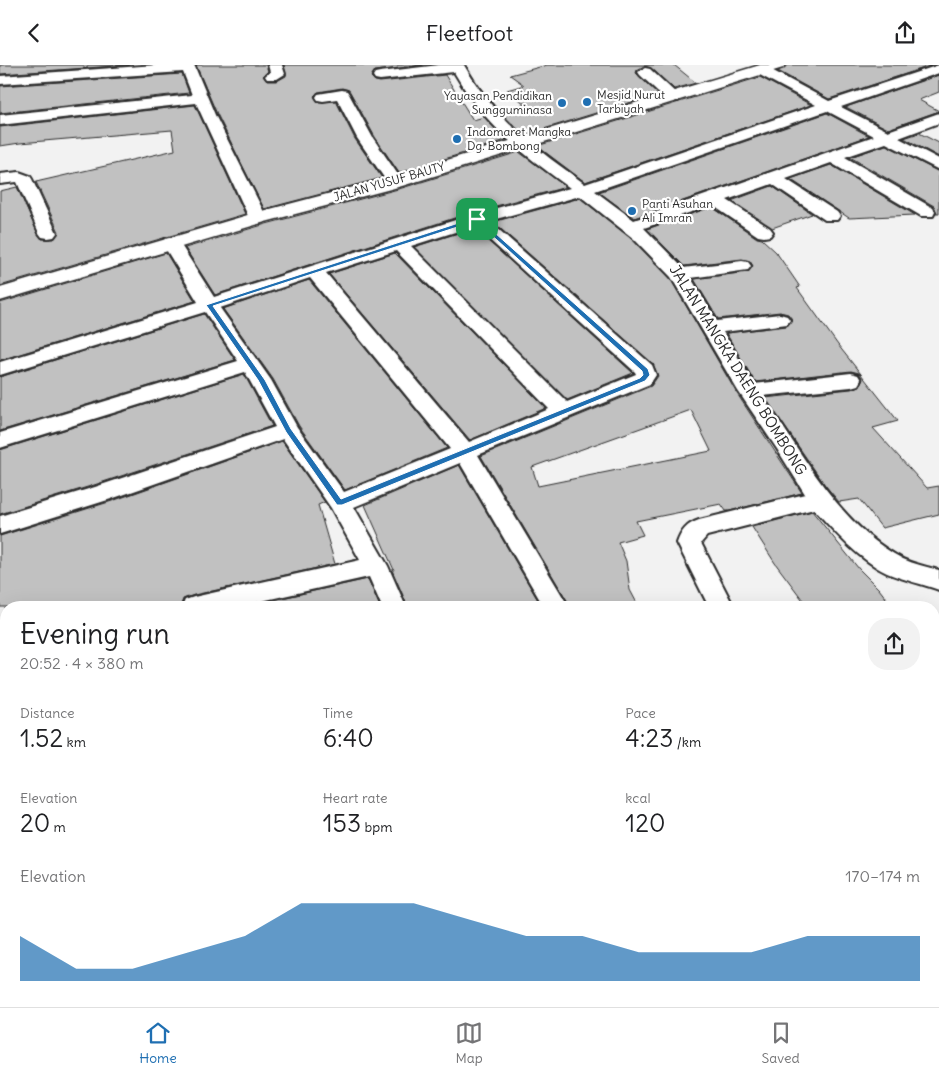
<!DOCTYPE html>
<meta charset="utf-8">
<style>
:root{--surface:#fff;--page:#f2f2f2;--text:#202124;--muted:#757577;--line:#e0e0e0;--accent:#1f6fb2}
body{margin:0;font-family:Delius,sans-serif;background:var(--page);color:var(--text);height:100vh;display:flex;flex-direction:column;font-size:19px;white-space:nowrap}
*{box-sizing:border-box;margin:0}
p{font-size:16px;color:var(--muted)}
.icon{flex:none;width:28px;height:28px;fill:none;stroke:currentColor;stroke-width:2;stroke-linecap:round;stroke-linejoin:round}
.map{position:relative;flex:1;overflow:hidden}
.drawer{position:absolute;left:0px;top:536px;width:940px;height:406px;display:flex;flex-direction:column;background:var(--surface);border-radius:20px 20px 0 0;box-shadow:0 5px 20px #0002}
.drawer>*{flex:none}
.pin{position:absolute;display:grid;place-items:center;width:42px;height:42px;color:#fff;margin:-21px;border-radius:10px;box-shadow:0 2px 8px #0006}
.round{display:grid;place-items:center;flex:none;width:52px;height:52px;border-radius:20px;background:var(--page)}
.headline{display:flex;align-items:center;justify-content:space-between;height:85px;padding:0 20px}
h1{font-size:28px;font-weight:600;line-height:38px}
.figures{display:grid;grid-template-columns:repeat(3,1fr);gap:8px;height:85px;padding:5px 20px}
.figures div{display:grid;align-content:center}
.figures b{font-size:25px;font-weight:600}
.figures small{font-size:14px;font-weight:400}
.figures p{font-size:14px}
.chart{height:140px;padding:10px 20px}
.chart p{display:flex;justify-content:space-between}
.chart svg{width:100%;height:90px;margin-top:5px;fill:var(--accent);opacity:.7}
header{display:flex;justify-content:space-between;align-items:center;height:65px;padding:0 20px;background:var(--surface);font-size:22px;font-weight:600}
.menu{display:flex;justify-content:space-around;align-items:center;height:70px;border-top:1px solid var(--line);background:var(--surface);font-size:14px;color:var(--muted)}
.menu a{display:grid;justify-items:center;gap:2px}
.menu .selected{color:var(--accent)}
.map>svg:first-child{display:block}
.building{fill:#c1c1c1;stroke:#2b2b2b;fill-rule:evenodd}
.lines{fill:none;stroke-linecap:round;stroke-linejoin:round}
.street-casing{stroke:#2b2b2b;stroke-width:4}
.secondary-casing{stroke:#2b2b2b;stroke-width:3}
.street{fill:#fff;fill-rule:evenodd}
.secondary{fill:#fff;fill-rule:evenodd}
.route{fill:#1f6fb2;stroke:#fff;fill-rule:evenodd}
.poi-dot{fill:#1f6fb2;stroke:#fff;stroke-width:2}
.labels{text-anchor:middle;stroke-width:4.5;stroke-linejoin:round;paint-order:stroke}
.far-poi-label{font-size:12px;fill:#2b2b2b;stroke:#fff;text-anchor:start}
.far-street-label{font-size:12px;fill:#2b2b2b;stroke:#fff}
.street-label{font-size:15px;fill:#2b2b2b;stroke:#fff}
</style>
<header><svg class="icon" aria-label="back" viewBox="0 0 24 24"><path d="M15 5l-7 7 7 7"/></svg>Fleetfoot<svg class="icon" aria-label="share" viewBox="0 0 24 24"><path d="M12 15V3M7 8l5-5 5 5M5 13v7h14v-7"/></svg></header>
<div class="map">
<svg width="939" height="942" viewBox="0 0 939 942">
<rect width="100%" height="100%" fill="#f2f2f2"/>
<filter id="ink" filterUnits="userSpaceOnUse"><feTurbulence type="fractalNoise" baseFrequency=".02" numOctaves="2"/><feDisplacementMap in="SourceGraphic" scale="10" xChannelSelector="R" yChannelSelector="G"/><feConvolveMatrix kernelMatrix="1 2 1 2 8 2 1 2 1" color-interpolation-filters="sRGB"/></filter>
<g filter="url(#ink)">
<!-- building -->
<g class="building">
<path d="M 0,0 L 129,0 L 0,9 Z"/>
<path d="M 196,0 L 266,0 L 268,6 L 263,11 L 267,16 L 277,16 L 286,11 L 284,0 L 423,0 L 375,6 L 371,12 L 375,16 L 380,17 L 445,10 L 473,55 L 484,52 L 506,75 L 399,108 L 375,72 L 349,25 L 342,23 L 318,27 L 314,31 L 318,37 L 336,36 L 355,74 L 382,113 L 264,144 L 217,49 Z"/>
<path d="M 547,0 L 674,0 L 696,18 L 674,24 L 651,3 L 644,1 L 637,5 L 636,8 L 658,29 L 524,70 L 500,47 L 525,39 L 507,25 L 524,20 L 510,10 Z"/>
<path d="M 789,0 L 933,0 L 829,34 L 778,6 Z"/>
<path d="M 182,9 L 189,28 L 0,48 L 0,21 Z"/>
<path d="M 939,10 L 939,27 L 919,35 L 939,46 L 888,64 L 846,42 Z"/>
<path d="M 760,12 L 811,40 L 585,117 L 537,81 Z"/>
<path d="M 195,40 L 245,149 L 0,221 L 0,126 L 17,122 L 38,169 L 42,174 L 54,174 L 59,167 L 36,117 L 175,85 L 172,65 L 20,78 L 0,81 L 0,62 Z"/>
<path d="M 827,48 L 869,71 L 634,153 L 599,127 Z"/>
<path d="M 919,68 L 939,78 L 939,92 L 904,73 Z"/>
<path d="M 886,80 L 939,107 L 939,148 L 937,148 L 934,141 L 850,92 Z"/>
<path d="M 519,87 L 566,122 L 470,148 L 215,230 L 185,183 L 266,159 L 402,123 Z"/>
<path d="M 831,100 L 915,150 L 849,153 L 790,114 Z"/>
<path d="M 772,121 L 812,149 L 772,163 L 731,136 Z"/>
<path d="M 580,133 L 633,175 L 670,213 L 736,327 L 802,428 L 729,446 L 726,446 L 721,439 L 636,456 L 643,470 L 618,477 L 626,496 L 630,525 L 639,542 L 571,542 L 481,391 L 651,321 L 658,311 L 653,299 L 493,157 ZM 691,345 L 711,386 L 538,421 L 532,402 Z"/>
<path d="M 712,142 L 757,173 L 762,174 L 776,187 L 800,222 L 797,223 L 838,280 L 898,356 L 873,363 L 927,423 L 939,421 L 939,449 L 882,463 L 859,434 L 839,437 L 825,420 L 765,333 L 851,324 L 860,321 L 863,314 L 859,308 L 851,306 L 755,317 L 726,268 L 787,261 L 792,254 L 788,249 L 780,247 L 718,254 L 694,214 L 748,207 L 753,201 L 750,196 L 742,194 L 684,201 L 647,164 Z"/>
<path d="M 474,163 L 633,308 L 567,335 L 414,182 Z"/>
<path d="M 166,188 L 195,236 L 0,295 L 0,238 Z"/>
<path d="M 395,188 L 546,343 L 470,375 L 329,209 Z"/>
<path d="M 309,215 L 447,383 L 345,425 L 299,361 L 273,314 L 223,244 Z"/>
<path d="M 204,249 L 235,295 L 0,366 L 0,312 Z"/>
<path d="M 244,309 L 272,361 L 94,420 L 0,449 L 0,385 Z"/>
<path d="M 282,376 L 325,437 L 318,440 L 335,499 L 194,530 L 183,534 L 180,542 L 0,542 L 0,471 L 112,436 Z"/>
<path d="M 459,400 L 542,542 L 408,542 L 392,505 L 394,505 L 365,440 Z"/>
<path d="M 812,446 L 859,504 L 879,524 L 893,542 L 808,542 L 775,498 L 752,462 Z"/>
<path d="M 368,514 L 380,542 L 241,542 Z"/>
</g>
<g class="lines">
<defs>
<g id="street">
<path d="M 156,0 L 194,0 L 195,2 L 215,50 L 267,153 L 264,157 L 258,158 L 252,157 L 249,153 L 196,38 L 0,60 L 0,50 L 192,30 L 183,7 L 0,19 L 0,11 Z"/>
<path d="M 268,0 L 282,0 L 285,9 L 277,14 L 267,14 L 265,11 L 270,7 Z"/>
<path d="M 439,0 L 464,0 C 496,56 534,82 585,119 L 816,40 L 756,8 L 754,5 L 756,2 L 766,2 L 829,36 L 939,0 L 939,8 L 841,42 L 888,66 L 939,48 L 939,58 L 899,73 L 939,94 L 939,105 L 886,78 L 845,92 L 933,143 L 935,147 L 933,151 L 921,151 L 831,98 L 786,114 L 837,147 L 840,151 L 837,155 L 825,155 L 772,119 L 727,135 L 770,163 L 773,167 L 770,171 L 764,172 L 758,171 L 712,140 L 644,163 L 683,203 L 742,196 L 748,197 L 751,201 L 748,205 L 691,213 L 717,256 L 780,249 L 787,251 L 790,255 L 787,259 L 723,267 L 754,319 L 851,308 L 858,310 L 861,315 L 858,320 L 851,322 L 762,331 C 803,388 838,460 903,494 C 914,499 927,502 939,505 L 939,525 C 922,519 903,515 887,508 C 858,494 835,467 814,444 L 707,471 L 701,478 L 734,542 L 709,542 L 677,478 C 681,466 687,459 699,455 L 805,429 L 777,384 L 738,326 L 671,212 L 634,174 L 580,131 L 489,156 L 652,300 L 656,310 L 650,319 L 478,390 L 569,542 L 544,542 L 460,398 L 354,442 L 388,501 L 406,542 L 382,542 L 369,512 L 235,542 L 182,542 L 185,535 L 194,532 L 360,495 L 331,443 L 283,374 L 111,434 L 0,469 L 0,451 L 95,422 L 275,362 L 245,307 L 0,383 L 0,368 L 238,296 L 205,247 L 0,310 L 0,297 L 198,237 L 162,178 L 165,174 L 171,173 L 177,174 L 214,232 L 471,150 L 570,123 C 522,88 484,60 454,7 L 380,15 L 375,14 L 373,11 L 375,8 L 380,7 ZM 827,46 L 874,71 L 634,155 L 595,126 ZM 474,161 L 635,307 L 636,309 L 567,337 L 411,181 ZM 396,186 L 549,344 L 469,377 L 326,208 ZM 310,213 L 450,384 L 344,427 L 297,362 L 271,315 L 220,243 Z"/>
<path d="M 645,3 L 650,4 L 678,30 L 680,33 L 678,36 L 668,36 L 640,10 L 638,7 Z"/>
<path d="M 342,25 L 347,26 L 349,29 L 373,73 L 403,117 L 401,120 L 389,120 L 357,73 L 337,34 L 323,36 L 318,35 L 316,32 L 318,29 Z"/>
<path d="M 19,107 L 30,111 L 32,114 L 57,168 L 54,172 L 48,173 L 42,172 L 39,168 L 17,117 L 0,119 L 0,109 Z"/>
<path d="M 6,573 L 6,595 L 0,596 L 0,574 Z"/>
<path d="M 6,685 L 6,711 L 0,712 L 0,686 Z"/>
<path d="M 934,742 L 939,744 L 939,778 L 934,776 Z"/>
<path d="M 6,824 L 6,854 L 0,857 L 0,825 Z"/>
<path d="M 356,936 L 390,936 L 392,942 L 358,942 Z"/>
<path d="M 554,936 L 588,936 L 591,942 L 557,942 Z"/>
<path d="M 677,936 L 711,936 L 714,942 L 680,942 Z"/>
<path d="M 821,936 L 855,936 L 858,942 L 824,942 Z"/>
</g>
<path id="secondary" d="M 760,0 L 785,0 L 783,3 L 402,121 L 265,157 L 0,236 L 0,223 L 251,149 L 388,113 Z"/>
</defs>
<!-- street casing -->
<use href="#street" class="street-casing"/>
<!-- secondary casing -->
<use href="#secondary" class="secondary-casing"/>
<!-- street -->
<use href="#street" class="street"/>
<!-- secondary -->
<use href="#secondary" class="secondary"/>
</g>
</g>
<!-- route -->
<path class="route" d="M 477,152 L 648,304 L 650,310 L 645,316 L 342,440 L 337,440 L 286,367 L 258,315 L 206,240 ZM 476,156 L 642,306 L 643,310 L 640,313 L 341,434 L 291,364 L 265,315 L 213,241 Z"/>
<!-- markers -->
<g class="poi-dot">
<circle cx="587" cy="37" r="5"/>
<circle cx="562" cy="38" r="5"/>
<circle cx="457" cy="74" r="5"/>
<circle cx="632" cy="146" r="5"/>
</g>
<g class="labels">
<!-- far-poi labels -->
<g class="far-poi-label">
<text x="597" y="34">Mesjid Nurut<tspan x="597" dy="14">Tarbiyah</tspan></text>
<text x="552" y="35" text-anchor="end">Yayasan Pendidikan<tspan x="552" dy="14">Sungguminasa</tspan></text>
<text x="467" y="71">Indomaret Mangka<tspan x="467" dy="14">Dg. Bombong</tspan></text>
<text x="642" y="143">Panti Asuhan<tspan x="642" dy="14">Ali Imran</tspan></text>
</g>
<!-- far-street labels -->
<g class="far-street-label">
<text transform="translate(389 117) rotate(-16)" y="4">JALAN YUSUF BAUTY</text>
</g>
<!-- street labels -->
<g class="street-label">
<text transform="translate(738 305) rotate(58)" y="5">JALAN MANGKA DAENG BOMBONG</text>
</g>
</g>
</svg>
<div class="pin" style="left:477px;top:154px;background:#1e9e55"><svg class="icon" aria-label="arrive" viewBox="0 0 24 24"><path d="M6 21V4h12l-3 4 3 4H6"/></svg></div>
<section class="drawer">
<div class="headline"><div><h1>Evening run</h1><p>20:52 · 4 × 380 m</p></div><a class="round"><svg class="icon" aria-label="share" viewBox="0 0 24 24"><path d="M12 15V3M7 8l5-5 5 5M5 13v7h14v-7"/></svg></a></div>
<div class="figures">
<div><p>Distance</p><b>1.52<small> km</small></b></div>
<div><p>Time</p><b>6:40</b></div>
<div><p>Pace</p><b>4:23<small> /km</small></b></div>
</div>
<div class="figures">
<div><p>Elevation</p><b>20<small> m</small></b></div>
<div><p>Heart rate</p><b>153<small> bpm</small></b></div>
<div><p>kcal</p><b>120</b></div>
</div>
<div class="chart"><p><span>Elevation</span>170–174 m</p>
<svg viewBox="0 0 160 44" preserveAspectRatio="none"><path d="M0 44V22L10 38L20 38L30 30L40 22L50 6L60 6L70 6L80 14L90 22L100 22L110 30L120 30L130 30L140 22L150 22L160 22V44z"/></svg>
</div>
</section>
</div>
<nav class="menu">
<a class="selected"><svg class="icon" aria-label="home" viewBox="0 0 24 24"><path d="M3 11l9-7 9 7M6 9v11h12V9"/></svg>Home</a>
<a><svg class="icon" aria-label="map" viewBox="0 0 24 24"><path d="M3 6l6-2 6 2 6-2v14l-6 2-6-2-6 2zM9 4v14M15 6v14"/></svg>Map</a>
<a><svg class="icon" aria-label="saved" viewBox="0 0 24 24"><path d="M7 4h10v16l-5-4-5 4z"/></svg>Saved</a>
</nav>
